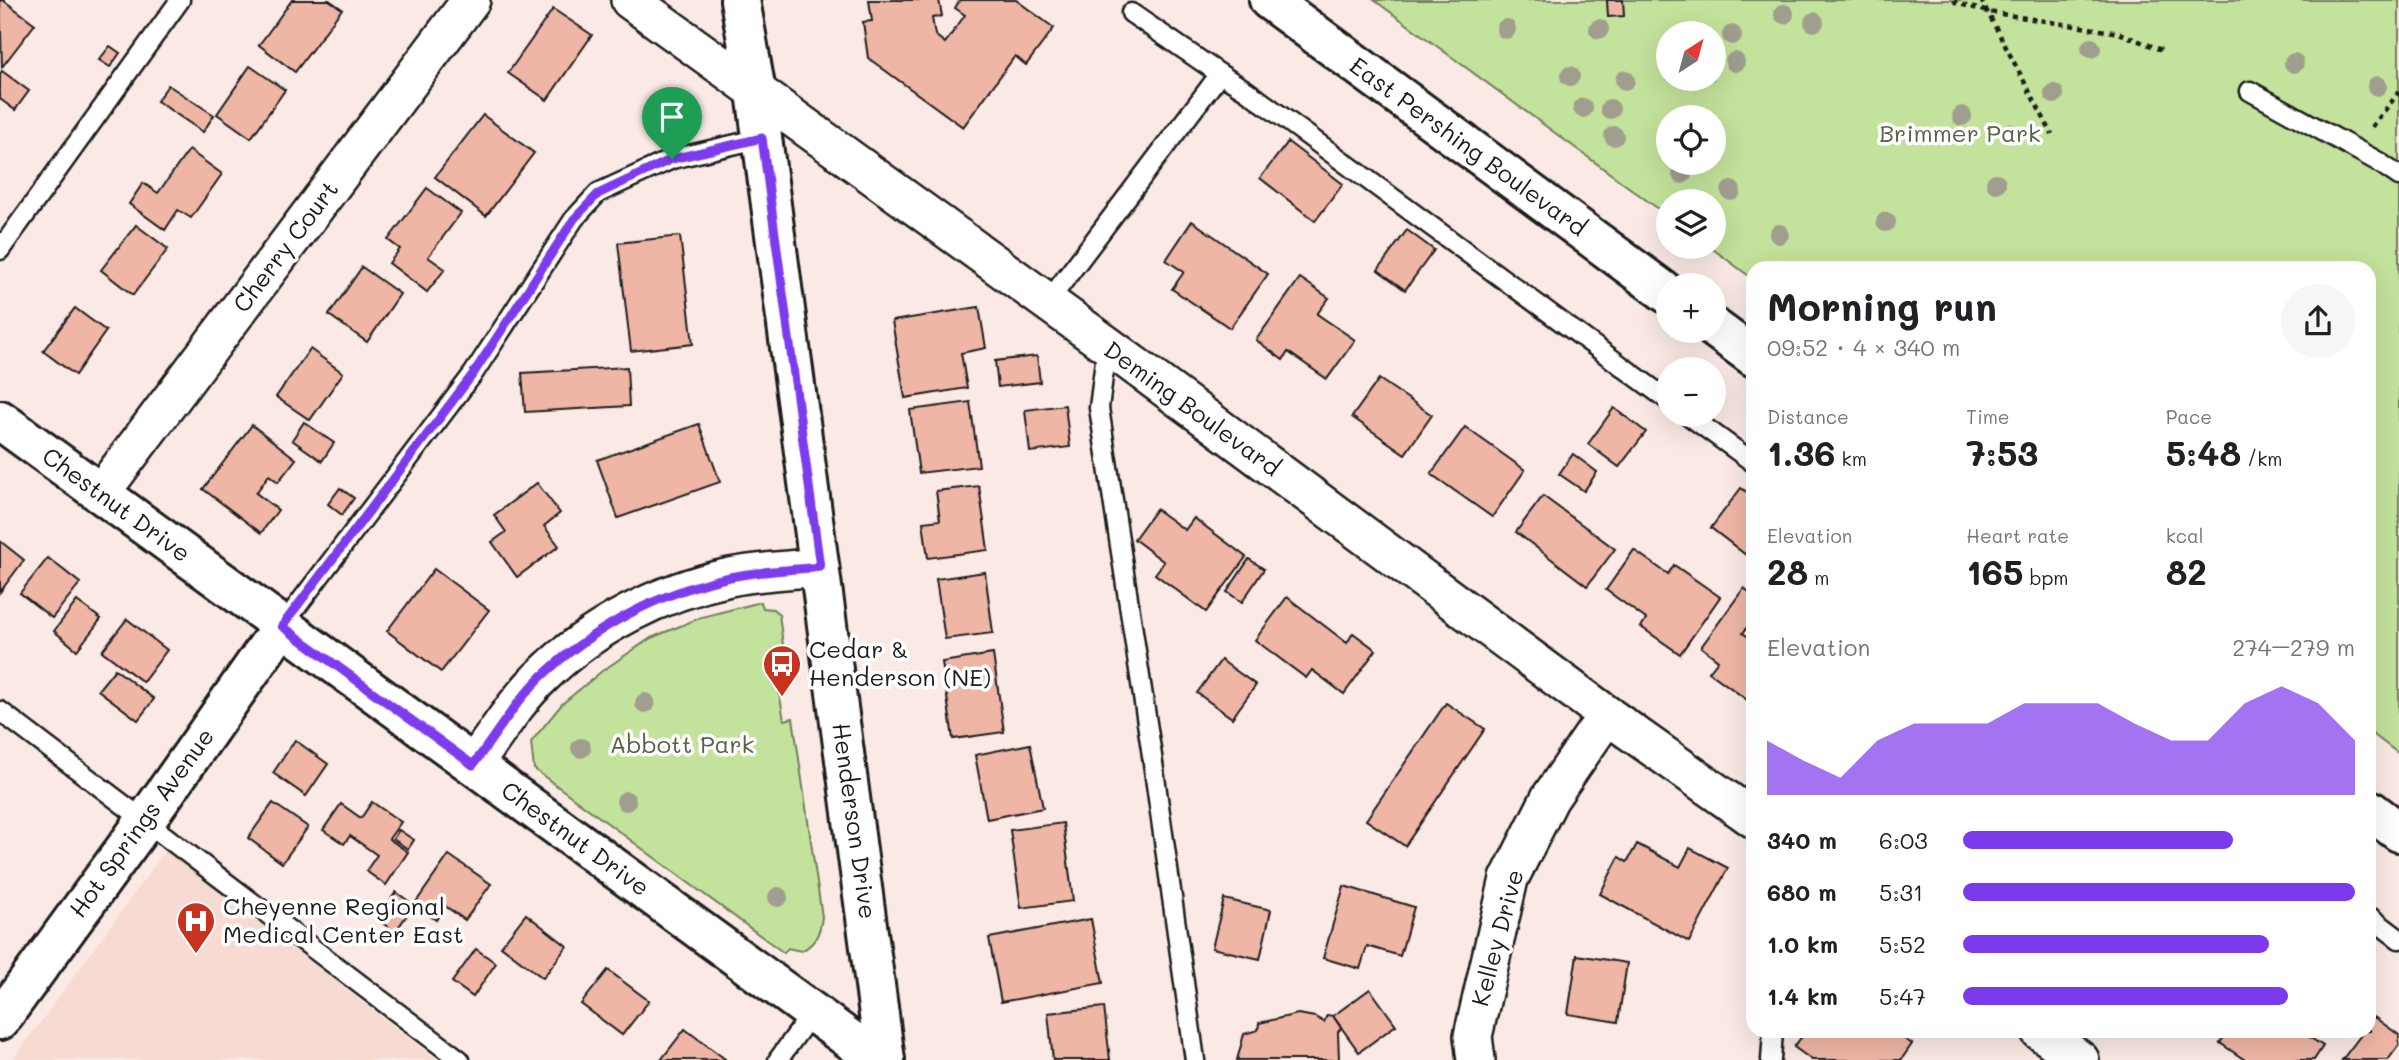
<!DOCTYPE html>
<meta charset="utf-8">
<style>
:root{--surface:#fff;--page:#f6f6f6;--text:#202124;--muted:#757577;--accent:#7c3aed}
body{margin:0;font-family:Mali,sans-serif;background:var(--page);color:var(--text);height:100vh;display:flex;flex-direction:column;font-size:26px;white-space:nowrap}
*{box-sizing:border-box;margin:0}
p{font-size:23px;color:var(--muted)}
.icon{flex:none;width:38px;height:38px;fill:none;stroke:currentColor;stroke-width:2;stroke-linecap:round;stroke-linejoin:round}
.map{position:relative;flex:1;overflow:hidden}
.panel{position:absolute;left:1746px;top:261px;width:630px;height:777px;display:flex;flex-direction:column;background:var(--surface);border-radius:21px;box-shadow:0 7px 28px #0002}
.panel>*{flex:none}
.needle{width:46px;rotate:36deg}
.controls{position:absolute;left:1656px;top:21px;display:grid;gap:14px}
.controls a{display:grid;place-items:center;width:70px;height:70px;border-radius:50%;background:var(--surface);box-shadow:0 7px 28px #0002;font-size:35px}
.pin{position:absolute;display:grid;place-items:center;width:60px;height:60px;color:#fff;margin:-72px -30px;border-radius:50% 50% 50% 0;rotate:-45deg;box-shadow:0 0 7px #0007}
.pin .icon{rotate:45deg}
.round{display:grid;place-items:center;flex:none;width:74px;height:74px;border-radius:37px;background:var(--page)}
.headline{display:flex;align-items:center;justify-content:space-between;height:119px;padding:0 21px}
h1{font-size:38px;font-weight:700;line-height:52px}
.metrics{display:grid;grid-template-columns:repeat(3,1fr);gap:10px;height:119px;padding:7px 21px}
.metrics div{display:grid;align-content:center}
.metrics b{font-size:35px;font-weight:700}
.metrics small{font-size:19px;font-weight:400}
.metrics p{font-size:19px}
.chart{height:196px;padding:14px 21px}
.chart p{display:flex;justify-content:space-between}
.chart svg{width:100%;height:126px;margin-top:7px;fill:var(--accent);opacity:.7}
ul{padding:0 21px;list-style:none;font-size:23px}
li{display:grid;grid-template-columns:112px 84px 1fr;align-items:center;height:52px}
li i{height:18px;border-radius:9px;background:var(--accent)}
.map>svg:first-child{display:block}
.built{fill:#f7dad1}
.green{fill:#c3e29b;stroke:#707f5c;stroke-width:2;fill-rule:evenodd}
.building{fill:#efb6a6;stroke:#1c1c1c;stroke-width:2}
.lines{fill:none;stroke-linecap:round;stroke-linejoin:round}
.service-casing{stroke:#1c1c1c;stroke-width:23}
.minor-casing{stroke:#1c1c1c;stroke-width:42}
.tertiary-casing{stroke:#1c1c1c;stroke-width:44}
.primary-casing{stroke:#1c1c1c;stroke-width:44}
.path{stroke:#1c1c1c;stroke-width:4.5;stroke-dasharray:5 5;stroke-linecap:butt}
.service{stroke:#fff;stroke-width:18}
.minor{stroke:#fff;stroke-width:37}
.tertiary{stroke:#fff;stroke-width:38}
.primary{stroke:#fff;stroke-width:38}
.tree{fill:#a09e8e}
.route-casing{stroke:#fff;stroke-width:14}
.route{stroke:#7c3aed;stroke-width:9}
.labels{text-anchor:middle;stroke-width:7;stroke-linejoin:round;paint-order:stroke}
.park-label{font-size:24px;fill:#566148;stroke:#fff}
.street-label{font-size:24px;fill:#1c1c1c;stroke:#fff}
.poi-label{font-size:24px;fill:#1c1c1c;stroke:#fff;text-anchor:start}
</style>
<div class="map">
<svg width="2399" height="1060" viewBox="0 0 2399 1060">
<rect width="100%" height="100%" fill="#fae9e4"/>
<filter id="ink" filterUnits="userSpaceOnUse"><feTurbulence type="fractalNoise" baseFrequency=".0143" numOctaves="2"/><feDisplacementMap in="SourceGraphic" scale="14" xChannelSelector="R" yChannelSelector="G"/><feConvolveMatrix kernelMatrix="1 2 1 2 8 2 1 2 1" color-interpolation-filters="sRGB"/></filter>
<g filter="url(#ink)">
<!-- built -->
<path class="built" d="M 166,850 L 437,1060 L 13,1060 Z"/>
<!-- green -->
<g class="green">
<path d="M 1374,0 L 2399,0 L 2399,754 L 2370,732 L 2370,268 L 1754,268 L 1753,279 L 1710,247 L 1713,247 L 1713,201 L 1668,201 L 1668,216 ZM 1668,33 L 1713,33 L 1713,79 L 1668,79 ZM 1668,117 L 1713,117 L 1713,163 L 1668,163 Z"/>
<path d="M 761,602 L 763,608 L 773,609 L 779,614 L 789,690 L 779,692 L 784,720 L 793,718 L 822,917 C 820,932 816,944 801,951 L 788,948 L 784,953 L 534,769 L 531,742 L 562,704 L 602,671 L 651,638 L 702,617 Z"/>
</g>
<!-- building -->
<g class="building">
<path d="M 0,0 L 3,0 L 35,24 L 2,67 Z"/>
<path d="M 292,0 L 329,0 L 342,9 L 295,72 L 259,45 Z"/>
<path d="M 869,0 L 939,0 L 942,16 L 932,18 L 935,35 L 945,43 L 965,15 L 955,8 L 960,0 L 1016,0 L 1054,28 L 1026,65 L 1015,56 L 963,127 L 868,58 L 863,22 L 872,21 Z"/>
<path d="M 1607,0 L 1623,0 L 1624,16 L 1608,17 Z"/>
<path d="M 553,9 L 592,35 L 547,100 L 508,73 Z"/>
<path d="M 110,46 L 120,53 L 110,67 L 99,60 Z"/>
<path d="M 250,66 L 285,90 L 251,138 L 217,114 Z"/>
<path d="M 2,71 L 29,91 L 15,110 L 0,99 L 0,74 Z"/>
<path d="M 168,85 L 214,115 L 203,132 L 157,101 Z"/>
<path d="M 483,115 L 534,153 L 486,216 L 435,177 Z"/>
<path d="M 1288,142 L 1343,184 L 1315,221 L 1260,178 Z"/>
<path d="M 189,150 L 222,174 L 191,218 L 178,210 L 165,230 L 129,204 L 143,183 L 158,193 Z"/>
<path d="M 427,188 L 461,213 L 428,257 L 445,269 L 427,292 L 389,263 L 400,249 L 388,240 Z"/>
<path d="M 1192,221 L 1268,274 L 1230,328 L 1172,289 L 1184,272 L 1166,260 Z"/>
<path d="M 136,225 L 168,249 L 133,295 L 101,270 Z"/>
<path d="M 1407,230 L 1434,250 L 1405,290 L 1378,270 Z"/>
<path d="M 680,236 L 693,344 L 631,351 L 618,243 Z"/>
<path d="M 362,267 L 400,294 L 367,342 L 329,315 Z"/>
<path d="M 1300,278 L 1329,298 L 1317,314 L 1355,340 L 1327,379 L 1288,352 L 1283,360 L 1256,340 Z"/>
<path d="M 979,307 L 986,348 L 961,353 L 967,388 L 905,398 L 892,321 Z"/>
<path d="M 75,308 L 106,331 L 75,375 L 43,351 Z"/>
<path d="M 310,349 L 343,373 L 310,420 L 276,397 Z"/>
<path d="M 1037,356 L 1040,382 L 998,387 L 995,361 Z"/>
<path d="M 627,367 L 629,406 L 525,412 L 522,373 Z"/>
<path d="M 1379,379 L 1432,415 L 1405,454 L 1352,417 Z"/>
<path d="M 970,402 L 979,466 L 919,473 L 910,410 Z"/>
<path d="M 1065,405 L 1070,447 L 1030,452 L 1025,410 Z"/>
<path d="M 1614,408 L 1646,432 L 1619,467 L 1588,444 Z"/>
<path d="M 304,422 L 334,443 L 322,461 L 292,440 Z"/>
<path d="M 699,424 L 720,482 L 618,518 L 597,460 Z"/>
<path d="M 252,425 L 296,459 L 278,482 L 269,475 L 256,493 L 278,510 L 261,533 L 203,489 Z"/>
<path d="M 1465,427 L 1525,470 L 1492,517 L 1431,474 Z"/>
<path d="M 1573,454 L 1597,472 L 1584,491 L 1559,474 Z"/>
<path d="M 537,483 L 560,513 L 544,526 L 559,546 L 517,577 L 492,542 L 506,532 L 494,515 Z"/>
<path d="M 979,486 L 988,550 L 928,558 L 923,522 L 940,520 L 936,491 Z"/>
<path d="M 340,488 L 354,498 L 342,515 L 328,504 Z"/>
<path d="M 1741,488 L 1754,497 L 1754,545 L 1746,555 L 1711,528 Z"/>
<path d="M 1543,496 L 1615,549 L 1587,586 L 1516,532 Z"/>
<path d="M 1156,509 L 1185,530 L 1194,518 L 1246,557 L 1206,612 L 1155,574 L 1164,562 L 1134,539 Z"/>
<path d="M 0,541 L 24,560 L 0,592 Z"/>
<path d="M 1634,550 L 1668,574 L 1674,565 L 1720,597 L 1680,654 L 1641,627 L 1646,619 L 1606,590 Z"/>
<path d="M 48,558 L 80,583 L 52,618 L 20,593 Z"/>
<path d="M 1249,559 L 1264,569 L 1242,602 L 1227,592 Z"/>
<path d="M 434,569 L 489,610 L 441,672 L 387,631 Z"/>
<path d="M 985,572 L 993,633 L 945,639 L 936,579 Z"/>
<path d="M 1744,588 L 1754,596 L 1754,618 L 1743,633 L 1754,641 L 1754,705 L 1709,672 L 1718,660 L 1701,647 Z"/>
<path d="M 1287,597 L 1347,643 L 1353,633 L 1376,650 L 1344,694 L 1312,670 L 1306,678 L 1255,640 Z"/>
<path d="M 77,601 L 101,619 L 77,650 L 54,631 Z"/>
<path d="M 127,619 L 167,650 L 143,682 L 102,651 Z"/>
<path d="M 993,654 L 1004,732 L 953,739 L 942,662 Z"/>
<path d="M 1221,660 L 1256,685 L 1232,718 L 1197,693 Z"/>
<path d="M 115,669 L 154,699 L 138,720 L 98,690 Z"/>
<path d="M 1446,703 L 1485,729 L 1405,846 L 1366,820 Z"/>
<path d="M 295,740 L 328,764 L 306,796 L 273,773 Z"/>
<path d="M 1030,744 L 1043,808 L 987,819 L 975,755 Z"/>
<path d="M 372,802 L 401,822 L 389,839 L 408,852 L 386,885 L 366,871 L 377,855 L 350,836 L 344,844 L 323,830 L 341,804 L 361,818 Z"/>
<path d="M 273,803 L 308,827 L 282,863 L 248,838 Z"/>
<path d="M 1063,823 L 1073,901 L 1021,908 L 1010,830 Z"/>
<path d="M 399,830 L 414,840 L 408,849 L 393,839 Z"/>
<path d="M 1637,844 L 1680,867 L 1690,848 L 1728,868 L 1689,942 L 1600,894 L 1619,857 L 1627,862 Z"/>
<path d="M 449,855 L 491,884 L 465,920 L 445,906 L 436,920 L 414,905 Z"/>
<path d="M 1344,886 L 1414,907 L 1400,956 L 1367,946 L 1360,969 L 1323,958 Z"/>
<path d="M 396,892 L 414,905 L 395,932 L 377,919 Z"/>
<path d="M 1224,899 L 1271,910 L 1260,959 L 1212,948 Z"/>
<path d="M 526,914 L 567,946 L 543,978 L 501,946 Z"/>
<path d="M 1091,919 L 1103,983 L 1001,1002 L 989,938 Z"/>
<path d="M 476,949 L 496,963 L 473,997 L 452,982 Z"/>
<path d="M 1577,955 L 1627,963 L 1618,1022 L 1568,1014 Z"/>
<path d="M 608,970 L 649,1001 L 622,1035 L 581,1004 Z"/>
<path d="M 1370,989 L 1396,1025 L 1359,1052 L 1333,1016 Z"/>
<path d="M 1104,1007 L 1110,1060 L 1053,1060 L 1048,1013 Z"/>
<path d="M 1298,1014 L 1315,1017 L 1324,1022 L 1327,1015 L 1333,1016 L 1341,1028 L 1338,1032 L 1339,1060 L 1237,1060 L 1244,1034 L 1258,1030 L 1259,1023 Z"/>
<path d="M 2374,1017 L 2399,1035 L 2399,1045 L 2388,1060 L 2342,1060 L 2364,1031 L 2370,1031 L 2370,1023 Z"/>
<path d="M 685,1029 L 725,1059 L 725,1060 L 661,1060 Z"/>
<path d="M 1806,1031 L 1874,1031 L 1882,1036 L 1886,1031 L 1893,1031 L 1912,1044 L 1901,1060 L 1812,1060 L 1794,1047 Z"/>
<path d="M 2228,1031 L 2300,1031 L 2323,1046 L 2314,1060 L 2245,1060 L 2220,1043 Z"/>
</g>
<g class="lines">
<defs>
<g id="service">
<path d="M 1131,13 L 1220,74"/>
<path d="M 2250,91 L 2377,161 L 2399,176"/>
<path d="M 0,250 L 180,0"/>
<path d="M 1047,303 L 1220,74 L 1247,91 L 1668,400"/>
<path d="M 1107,345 L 1099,408 L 1151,749 L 1195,1060"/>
<path d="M 1688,415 L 1754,463"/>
<path d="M 282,626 L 473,374 L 574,219 L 598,193 L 672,159 L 762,138"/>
<path d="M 0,711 L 460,1060"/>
<path d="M 2370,917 L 2399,939"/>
<path d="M 778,1060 L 812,1013"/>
<path d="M 1771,1060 L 1773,1031"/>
</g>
<g id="minor">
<path d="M 630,0 L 1107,345 L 1607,715 L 1754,819"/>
<path d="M 100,494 L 471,0"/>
<path d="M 473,765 C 495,736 515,702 542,676 C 593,626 660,592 730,577 C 759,571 791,570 820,567"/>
<path d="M 2040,1031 L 2080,1060"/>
<path d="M 1476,1060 L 1473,1036 L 1509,879 L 1550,798 L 1607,715"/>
</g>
<g id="tertiary">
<path d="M 740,0 L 756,92 L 885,1060"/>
<path d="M 0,420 L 878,1060"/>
<path d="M 0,1020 L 146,820 L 282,626"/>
</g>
<g id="primary">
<path d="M 1269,0 L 1668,294"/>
<path d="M 1713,327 L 1754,357"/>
<path d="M 2370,810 L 2399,832"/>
</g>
</defs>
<!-- service casing -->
<use href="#service" class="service-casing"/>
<!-- minor casing -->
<use href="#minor" class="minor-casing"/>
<!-- tertiary casing -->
<use href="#tertiary" class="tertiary-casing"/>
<!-- primary casing -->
<use href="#primary" class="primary-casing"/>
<!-- path -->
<g class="path">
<path d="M 1954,0 L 1956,3 L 1989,12 L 2119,33 L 2164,51"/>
<path d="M 1981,0 L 2052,134"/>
<path d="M 2372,127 L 2399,92"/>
</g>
<!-- service -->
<use href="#service" class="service"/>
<!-- minor -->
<use href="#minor" class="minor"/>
<!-- tertiary -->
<use href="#tertiary" class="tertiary"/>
<!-- primary -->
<use href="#primary" class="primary"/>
</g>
<!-- trees -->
<g class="tree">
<circle cx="1784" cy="14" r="10"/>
<circle cx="1814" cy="22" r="10"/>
<circle cx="1506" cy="29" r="10"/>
<circle cx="1599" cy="29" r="10"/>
<circle cx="1732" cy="35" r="10"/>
<circle cx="2091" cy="48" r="10"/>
<circle cx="1735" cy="62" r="10"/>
<circle cx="2294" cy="63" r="10"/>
<circle cx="1570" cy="76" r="10"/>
<circle cx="1625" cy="80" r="10"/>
<circle cx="2377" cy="86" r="10"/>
<circle cx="2054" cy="94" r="10"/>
<circle cx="1583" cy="108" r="10"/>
<circle cx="1610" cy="109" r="10"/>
<circle cx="1962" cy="116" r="10"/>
<circle cx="2009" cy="133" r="10"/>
<circle cx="1614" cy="136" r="10"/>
<circle cx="1682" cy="174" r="10"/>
<circle cx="1996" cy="183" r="10"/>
<circle cx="1731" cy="191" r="10"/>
<circle cx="1886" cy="222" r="10"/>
<circle cx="1779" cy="234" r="10"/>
<circle cx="645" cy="703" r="10"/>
<circle cx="581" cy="748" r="10"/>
<circle cx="626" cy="801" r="10"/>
<circle cx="778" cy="897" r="10"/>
</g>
</g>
<g class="lines" filter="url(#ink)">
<defs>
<path id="route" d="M 762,138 L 820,567 C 791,570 759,571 730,577 C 660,592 594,627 542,676 C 515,702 495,736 473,765 L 282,626 L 473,374 L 574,219 L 598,194 L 672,159 Z"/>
</defs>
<!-- route casing -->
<use href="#route" class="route-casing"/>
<!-- route -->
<use href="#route" class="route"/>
</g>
<!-- icons -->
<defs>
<symbol id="bus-pin" viewBox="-11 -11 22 30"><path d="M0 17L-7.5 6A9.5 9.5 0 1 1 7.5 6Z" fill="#c8321e" stroke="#fff"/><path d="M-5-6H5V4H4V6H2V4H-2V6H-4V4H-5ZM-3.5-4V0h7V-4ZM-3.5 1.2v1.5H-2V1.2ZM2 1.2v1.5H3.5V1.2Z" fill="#fff"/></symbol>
<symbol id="hospital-pin" viewBox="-11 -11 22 30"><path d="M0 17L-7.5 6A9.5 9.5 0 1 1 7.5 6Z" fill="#c8321e" stroke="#fff"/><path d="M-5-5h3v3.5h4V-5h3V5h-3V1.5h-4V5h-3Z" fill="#fff"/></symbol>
</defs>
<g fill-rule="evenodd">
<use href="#bus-pin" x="760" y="642" width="44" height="60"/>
<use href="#hospital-pin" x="174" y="899" width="44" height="60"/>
</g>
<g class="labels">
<!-- park labels -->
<g class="park-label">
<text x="1960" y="142">Brimmer Park</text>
<text x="682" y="753">Abbott Park</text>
</g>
<!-- street labels -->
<g class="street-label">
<text transform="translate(1468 147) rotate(36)" y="8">East Pershing Boulevard</text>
<text transform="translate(286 247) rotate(-53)" y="8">Cherry Court</text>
<text transform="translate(1192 409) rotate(36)" y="8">Deming Boulevard</text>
<text transform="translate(116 505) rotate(36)" y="8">Chestnut Drive</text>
<text transform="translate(854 821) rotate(82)" y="8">Henderson Drive</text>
<text transform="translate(142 823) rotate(-54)" y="8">Hot Springs Avenue</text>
<text transform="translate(575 839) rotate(36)" y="8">Chestnut Drive</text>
<text transform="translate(1498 938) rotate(-75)" y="8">Kelley Drive</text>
</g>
<!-- poi labels -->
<g class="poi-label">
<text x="809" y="658">Cedar &amp;<tspan x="809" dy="28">Henderson (NE)</tspan></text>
<text x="223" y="915">Cheyenne Regional<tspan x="223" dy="28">Medical Center East</tspan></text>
</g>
</g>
</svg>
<div class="controls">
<a><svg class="needle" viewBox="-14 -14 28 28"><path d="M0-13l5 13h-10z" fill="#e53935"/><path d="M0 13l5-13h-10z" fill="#757577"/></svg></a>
<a><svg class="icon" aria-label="locate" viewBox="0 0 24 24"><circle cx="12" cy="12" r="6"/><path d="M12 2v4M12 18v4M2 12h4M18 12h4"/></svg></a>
<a><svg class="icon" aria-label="layers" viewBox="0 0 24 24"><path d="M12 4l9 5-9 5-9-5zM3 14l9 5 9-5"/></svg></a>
<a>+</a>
<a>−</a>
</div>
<div class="pin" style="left:672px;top:159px;background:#1e9e55"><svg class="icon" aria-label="arrive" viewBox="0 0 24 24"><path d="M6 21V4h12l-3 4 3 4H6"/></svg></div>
<section class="panel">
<div class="headline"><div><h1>Morning run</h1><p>09:52 · 4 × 340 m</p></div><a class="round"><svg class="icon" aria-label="share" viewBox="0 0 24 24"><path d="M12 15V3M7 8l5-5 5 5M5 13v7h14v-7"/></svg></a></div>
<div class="metrics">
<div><p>Distance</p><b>1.36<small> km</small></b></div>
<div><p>Time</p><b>7:53</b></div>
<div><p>Pace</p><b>5:48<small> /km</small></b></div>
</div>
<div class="metrics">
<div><p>Elevation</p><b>28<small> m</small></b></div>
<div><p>Heart rate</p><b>165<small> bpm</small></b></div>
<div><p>kcal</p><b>82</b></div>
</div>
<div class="chart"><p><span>Elevation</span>274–279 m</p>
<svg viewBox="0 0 160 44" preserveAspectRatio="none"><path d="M0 44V25L10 32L20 38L30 25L40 19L50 19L60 19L70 12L80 12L90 12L100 19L110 25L120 25L130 12L140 6L150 12L160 25V44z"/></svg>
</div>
<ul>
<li><b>340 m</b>6:03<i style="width:69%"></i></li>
<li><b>680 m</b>5:31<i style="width:100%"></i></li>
<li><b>1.0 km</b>5:52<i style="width:78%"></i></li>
<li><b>1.4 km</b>5:47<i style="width:83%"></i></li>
</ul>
</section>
</div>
